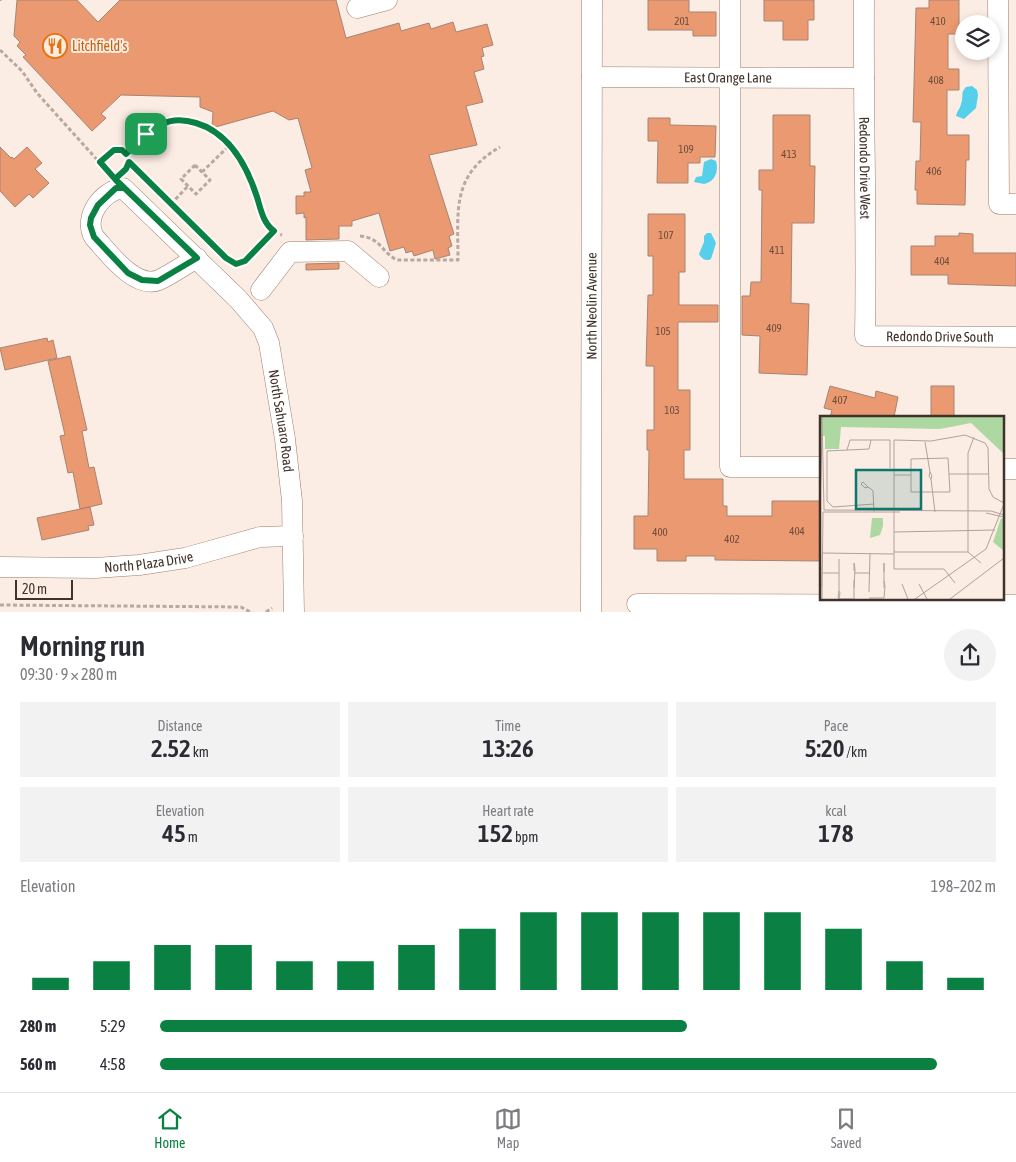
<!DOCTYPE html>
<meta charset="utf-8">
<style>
:root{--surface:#fff;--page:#f2f2f3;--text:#2b2b33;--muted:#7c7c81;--line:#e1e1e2;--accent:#0b8043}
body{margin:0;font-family:"Asap Condensed",sans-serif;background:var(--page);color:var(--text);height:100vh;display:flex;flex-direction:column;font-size:19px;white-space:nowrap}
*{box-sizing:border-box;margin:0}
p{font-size:16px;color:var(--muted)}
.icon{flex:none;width:28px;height:28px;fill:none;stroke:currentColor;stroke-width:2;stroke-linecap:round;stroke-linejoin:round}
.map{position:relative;height:612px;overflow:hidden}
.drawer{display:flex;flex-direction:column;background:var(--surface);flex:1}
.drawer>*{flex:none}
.controls{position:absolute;left:955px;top:15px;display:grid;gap:10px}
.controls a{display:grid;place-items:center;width:45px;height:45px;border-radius:50%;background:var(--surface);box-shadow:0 2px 8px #0003;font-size:25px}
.scale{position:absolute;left:15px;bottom:12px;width:58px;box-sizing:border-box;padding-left:5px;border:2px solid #40322a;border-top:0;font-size:14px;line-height:18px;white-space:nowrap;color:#40322a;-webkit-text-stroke:4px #fbece4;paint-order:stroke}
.pin{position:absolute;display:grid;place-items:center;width:42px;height:42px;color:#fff;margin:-21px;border-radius:10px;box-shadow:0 2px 8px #0006}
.round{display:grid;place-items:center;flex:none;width:52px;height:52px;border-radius:26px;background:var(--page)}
.summary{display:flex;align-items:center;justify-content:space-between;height:85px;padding:0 20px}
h1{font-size:28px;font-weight:600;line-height:38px}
.figures{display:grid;grid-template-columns:repeat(3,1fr);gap:8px;height:85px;padding:5px 20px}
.figures div{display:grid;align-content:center;border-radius:0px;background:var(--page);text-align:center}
.figures b{font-size:25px;font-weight:600}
.figures small{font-size:14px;font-weight:400}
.figures p{font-size:14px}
.chart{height:140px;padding:10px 20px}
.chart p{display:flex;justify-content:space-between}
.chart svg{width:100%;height:90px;margin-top:5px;stroke:var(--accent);stroke-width:6}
ul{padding:0 20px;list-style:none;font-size:16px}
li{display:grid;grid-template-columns:80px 60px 1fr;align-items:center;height:38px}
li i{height:12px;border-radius:6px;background:var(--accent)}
.menu{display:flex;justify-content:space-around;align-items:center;height:70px;border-top:1px solid var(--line);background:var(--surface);font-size:14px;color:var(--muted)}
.menu a{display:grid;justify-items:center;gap:2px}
.menu .selected{color:var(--accent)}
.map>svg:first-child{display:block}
.water{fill:#56cfea}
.building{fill:#eb9970;stroke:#a68473}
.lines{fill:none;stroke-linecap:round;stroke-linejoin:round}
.minor-casing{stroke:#9d7e6a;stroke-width:21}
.path{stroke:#b7a8a0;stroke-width:3;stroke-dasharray:4 2.5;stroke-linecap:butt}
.minor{stroke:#fff;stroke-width:20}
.route-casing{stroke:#fff;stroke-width:10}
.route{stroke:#0b8043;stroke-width:6}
.labels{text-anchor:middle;stroke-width:4;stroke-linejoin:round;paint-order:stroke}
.number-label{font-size:11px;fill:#6b4c3c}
.food-label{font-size:14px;fill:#c56008;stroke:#fbece4;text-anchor:start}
.street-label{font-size:14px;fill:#40322a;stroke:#fbece4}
.inset-road{fill:none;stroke:#b0a29a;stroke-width:1}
.view{fill:#0f766e;fill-opacity:0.15;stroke:#0f766e;stroke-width:2.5}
.inset-edge{fill:none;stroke:#40322a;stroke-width:2.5}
</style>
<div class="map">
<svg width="1016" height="612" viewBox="0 0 1016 612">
<rect width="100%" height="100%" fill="#fbece4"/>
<!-- water -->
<g class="water">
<path d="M 972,86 L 977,90 L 978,95 L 976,108 L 964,119 L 956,116 C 957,111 960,109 961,104 C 964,96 960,93 966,87 Z"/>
<path d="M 711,159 L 716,161 C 719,171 715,182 704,184 L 694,182 L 696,177 L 702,176 L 704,162 Z"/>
<path d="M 707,233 L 711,233 L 716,243 L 711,259 C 706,262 701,258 699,254 L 704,242 L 704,236 Z"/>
</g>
<!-- building -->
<g class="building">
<path d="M 17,0 L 77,0 L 98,22 L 120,0 L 336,0 L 346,38 L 399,23 L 401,31 L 429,23 L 431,29 L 453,22 L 456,32 L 487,24 L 493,45 L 482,48 L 484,56 L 481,57 L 484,69 L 474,72 L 483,102 L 466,106 L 477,145 L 429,155 L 454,234 L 449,236 L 452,246 L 448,248 L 450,255 L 435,259 L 433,250 L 414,256 L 412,251 L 406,253 L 404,247 L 390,251 L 379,213 L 352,221 L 352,226 L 339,226 L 339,239 L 306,240 L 306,217 L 304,218 L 304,213 L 296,214 L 296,196 L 304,196 L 304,192 L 311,192 L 305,170 L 312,168 L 298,118 L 289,120 L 273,111 L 212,128 L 213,112 L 200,107 L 200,97 L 121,95 L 101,114 L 106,118 L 92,131 L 23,57 L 26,55 L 17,46 L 20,42 L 14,36 Z"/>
<path d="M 648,0 L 689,0 L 689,12 L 716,12 L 716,36 L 693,36 L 693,30 L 648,30 Z"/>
<path d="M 764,0 L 814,0 L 814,20 L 808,20 L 808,40 L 783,40 L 783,21 L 764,21 Z"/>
<path d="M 929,0 L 959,0 L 959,34 L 948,34 L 948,69 L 959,69 L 959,90 L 947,90 L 947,135 L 969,135 L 969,160 L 966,160 L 965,205 L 917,204 L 917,190 L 915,190 L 916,161 L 920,161 L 921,122 L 913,122 L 916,8 L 929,8 Z"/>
<path d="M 773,115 L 810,115 L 810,166 L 815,166 L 814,223 L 792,223 L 791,303 L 809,304 L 807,375 L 759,373 L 760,336 L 742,335 L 742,296 L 750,296 L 751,282 L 761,282 L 762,190 L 759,190 L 759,170 L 773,170 Z"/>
<path d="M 648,118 L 670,118 L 670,125 L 716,126 L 715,157 L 700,157 L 700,163 L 688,163 L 688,183 L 657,183 L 658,141 L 648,141 Z"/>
<path d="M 0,147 L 11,158 L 12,157 L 14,159 L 27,147 L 42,163 L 35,169 L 49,183 L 33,198 L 29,194 L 15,207 L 0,191 Z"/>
<path d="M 648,214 L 685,214 L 685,272 L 679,272 L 679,305 L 718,305 L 718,322 L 678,322 L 678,390 L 690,390 L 690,450 L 684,450 L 684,479 L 723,479 L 723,506 L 727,506 L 727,516 L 772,516 L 772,501 L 821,501 L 821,561 L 715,560 L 715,556 L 686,556 L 686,561 L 657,561 L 657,549 L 634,549 L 634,516 L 648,516 L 649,450 L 647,450 L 647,430 L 654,430 L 654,366 L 646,366 L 648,295 L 653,295 L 653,256 L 648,256 Z"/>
<path d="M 959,233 L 973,234 L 973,253 L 1016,253 L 1016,286 L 948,284 L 948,275 L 911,275 L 911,246 L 935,246 L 935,236 L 959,236 Z"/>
<path d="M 339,263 L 339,269 L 306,270 L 306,264 Z"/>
<path d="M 47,338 L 48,342 L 53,340 L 57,358 L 5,370 L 0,348 Z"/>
<path d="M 70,356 L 87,430 L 82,431 L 89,468 L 94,467 L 102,504 L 80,509 L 73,472 L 68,473 L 60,436 L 65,435 L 48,361 Z"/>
<path d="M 830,386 L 875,398 L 876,391 L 898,397 L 894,417 L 830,417 L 832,410 L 824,408 Z"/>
<rect x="931" y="386" width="23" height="31"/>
<path d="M 90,507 L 94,525 L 88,526 L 89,530 L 42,540 L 37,518 Z"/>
</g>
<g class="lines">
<defs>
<g id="minor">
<path d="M 730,0 L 730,467 L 821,467"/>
<path id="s1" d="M 864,0 C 863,112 867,224 865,336 L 1016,337"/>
<path d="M 998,0 L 999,204 L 1016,204"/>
<path d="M 357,8 L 387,0"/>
<path id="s2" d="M 592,77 L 864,78"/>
<path id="s3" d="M 197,258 C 184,265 172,274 159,280 C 135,290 108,252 94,237 C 83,217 102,191 123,188 L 238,299 L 263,328 L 269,343 L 285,439 L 292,501 L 294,612"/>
<path d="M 261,290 L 290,252 L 348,251 L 379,277"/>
<path d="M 1002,469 L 1016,469"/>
<path id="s4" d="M 0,567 L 95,568 L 139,565 L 185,558 L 260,537 L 293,536"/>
<path d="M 637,604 L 1016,605"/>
<path id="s5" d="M 591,612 L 592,0"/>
</g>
</defs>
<!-- minor casing -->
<use href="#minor" class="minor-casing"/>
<!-- path -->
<g class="path">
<path d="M 0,1 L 0,0"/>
<path d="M 0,50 L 22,71 L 37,93 L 109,173"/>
<path d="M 126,154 C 148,131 164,112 198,124 C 224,133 242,156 251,181 C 259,200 260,227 282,235"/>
<path d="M 100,162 C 103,159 107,153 112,151 C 125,144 132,160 125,170"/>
<path d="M 129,162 L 199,232"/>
<path d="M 195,165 L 210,180 L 196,194 L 181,179 Z"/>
<path d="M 202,172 L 230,145"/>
<path d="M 171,204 L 188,186"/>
<path d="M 360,236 C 381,238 381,252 397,260 L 458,260 C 458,211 451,175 500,147"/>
<path d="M 225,257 L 235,263 L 245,261 L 273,231"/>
<path d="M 0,605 L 241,607 L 250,612"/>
<path d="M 266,612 L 272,608"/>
</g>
<!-- minor -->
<use href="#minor" class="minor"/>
</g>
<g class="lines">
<defs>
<path id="route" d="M 146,134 L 126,154 L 122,150 L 114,150 L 100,162 L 123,188 L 116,188 L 98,205 L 91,218 L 90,225 L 94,237 L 128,273 L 142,280 L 158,281 L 197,258 L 115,179 L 126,169 L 129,162 L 226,258 L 236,264 L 245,261 L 274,231 C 263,223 261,210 257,197 C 247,166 230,133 196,123 C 176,117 162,121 146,134"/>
</defs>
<!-- route casing -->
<use href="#route" class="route-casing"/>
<!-- route -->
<use href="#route" class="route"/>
</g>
<!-- icons -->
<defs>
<symbol id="restaurant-ring" viewBox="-11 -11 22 22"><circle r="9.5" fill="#fbece4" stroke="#e8710a" stroke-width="1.5"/><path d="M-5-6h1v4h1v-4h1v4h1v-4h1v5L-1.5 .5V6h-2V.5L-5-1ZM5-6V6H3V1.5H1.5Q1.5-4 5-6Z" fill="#e8710a"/></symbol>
</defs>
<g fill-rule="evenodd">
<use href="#restaurant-ring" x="41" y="32" width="28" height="28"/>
</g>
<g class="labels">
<!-- number labels -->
<g class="number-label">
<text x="682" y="25">201</text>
<text x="938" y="25">410</text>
<text x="936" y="84">408</text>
<text x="686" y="153">109</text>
<text x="789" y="158">413</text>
<text x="934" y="175">406</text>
<text x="666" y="239">107</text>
<text x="777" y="254">411</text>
<text x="942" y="265">404</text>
<text x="774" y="332">409</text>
<text x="663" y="335">105</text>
<text x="840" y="404">407</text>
<text x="672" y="414">103</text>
<text x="797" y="535">404</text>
<text x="660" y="536">400</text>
<text x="732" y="543">402</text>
</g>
<!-- food labels -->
<g class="food-label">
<text x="72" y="51">Litchfield's</text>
</g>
<!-- street labels -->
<g class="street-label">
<text dy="5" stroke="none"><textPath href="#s2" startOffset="136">East Orange Lane</textPath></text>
<text dy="5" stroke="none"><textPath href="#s1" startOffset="168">Redondo Drive West</textPath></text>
<text dy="5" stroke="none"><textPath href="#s5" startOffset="306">North Neolin Avenue</textPath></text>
<text dy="5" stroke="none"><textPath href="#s1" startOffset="411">Redondo Drive South</textPath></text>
<text dy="5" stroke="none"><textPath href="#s3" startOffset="485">North Sahuaro Road</textPath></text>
<text dy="5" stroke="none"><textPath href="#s4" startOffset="149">North Plaza Drive</textPath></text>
</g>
</g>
<!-- overview -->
<g transform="translate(820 416)">
<rect width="184" height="184" fill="#fbece4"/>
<path d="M 0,0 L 184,0 L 184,38 L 151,7 L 120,13 L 21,11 L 19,33 L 5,33 L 5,20 L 0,20 ZM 52,102 L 63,102 L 63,110 L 60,119 L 50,122 ZM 181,102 L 184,103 L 184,135 L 173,126 Z" fill="#add8a2"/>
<path class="inset-road" d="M 2,0 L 4,94 L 171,95 L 184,99M 51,24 L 49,33 L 7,35 L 7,85 L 13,91 L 54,88M 105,26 L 110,56M 27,34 L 30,24 L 70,24 L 70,52M 128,42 L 130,76 L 91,76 L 91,43 ZM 110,56 L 112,60 L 111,63 L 109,60 ZM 129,58 L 168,58M 74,59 L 91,59M 111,63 L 115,96M 48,71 L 45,72 L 41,68 L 43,66 L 48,71 L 51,73 L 53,75 L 54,96M 0,94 L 2,18M 0,97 L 1,171M 166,97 L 184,101M 74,116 L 175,114M 74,136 L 148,136 L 161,147M 148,136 L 148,37 L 154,21M 2,137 L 74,138M 34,155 L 34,147 L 35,153 L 34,172 L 34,164M 3,157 L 19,157M 34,157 L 49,157M 64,165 L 64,147 L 64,156M 135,167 L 124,153 L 74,153 L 74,24 L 111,25 L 145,19 L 165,27 L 168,32 L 169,73 L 173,81 L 184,87M 82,168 L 88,183M 99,168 L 107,183M 19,175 L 19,143M 19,175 L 20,177 L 19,183 L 18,181 ZM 49,176 L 50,138M 49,182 L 64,182 L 65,170 L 64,165 L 64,172M 2,183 L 3,96 L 80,96M 19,183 L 34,183 L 34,172M 95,183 L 166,133 L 184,88M 130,183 L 184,142"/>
<path class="view" d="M 36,54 L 101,54 L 101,93 L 36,93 Z"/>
<rect width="184" height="184" class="inset-edge"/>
</g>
</svg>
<div class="controls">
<a><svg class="icon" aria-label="layers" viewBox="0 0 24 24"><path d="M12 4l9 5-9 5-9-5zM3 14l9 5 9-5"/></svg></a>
</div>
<div class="scale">20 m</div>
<div class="pin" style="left:146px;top:134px;background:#1e9e55"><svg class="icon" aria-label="arrive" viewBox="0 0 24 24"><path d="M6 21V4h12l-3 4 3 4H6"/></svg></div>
</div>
<section class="drawer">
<div class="summary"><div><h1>Morning run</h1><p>09:30 · 9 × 280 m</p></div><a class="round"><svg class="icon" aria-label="share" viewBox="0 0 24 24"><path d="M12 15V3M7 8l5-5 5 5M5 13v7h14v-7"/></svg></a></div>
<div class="figures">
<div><p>Distance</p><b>2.52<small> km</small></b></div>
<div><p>Time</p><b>13:26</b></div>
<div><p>Pace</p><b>5:20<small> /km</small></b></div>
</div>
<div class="figures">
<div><p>Elevation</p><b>45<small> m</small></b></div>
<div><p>Heart rate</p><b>152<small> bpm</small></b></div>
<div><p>kcal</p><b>178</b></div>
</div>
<div class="chart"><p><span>Elevation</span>198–202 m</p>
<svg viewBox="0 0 160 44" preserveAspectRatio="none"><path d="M5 44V38M15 44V30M25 44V22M35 44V22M45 44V30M55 44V30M65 44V22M75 44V14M85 44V6M95 44V6M105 44V6M115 44V6M125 44V6M135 44V14M145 44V30M155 44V38"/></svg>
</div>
<ul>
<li><b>280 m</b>5:29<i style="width:63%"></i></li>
<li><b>560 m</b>4:58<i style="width:93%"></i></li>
</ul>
</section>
<nav class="menu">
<a class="selected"><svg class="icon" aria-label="home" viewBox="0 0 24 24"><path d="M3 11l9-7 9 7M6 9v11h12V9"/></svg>Home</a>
<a><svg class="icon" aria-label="map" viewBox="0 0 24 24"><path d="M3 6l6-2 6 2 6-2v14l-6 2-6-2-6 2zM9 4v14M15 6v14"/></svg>Map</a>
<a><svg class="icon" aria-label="saved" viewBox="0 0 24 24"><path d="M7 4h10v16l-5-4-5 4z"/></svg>Saved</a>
</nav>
